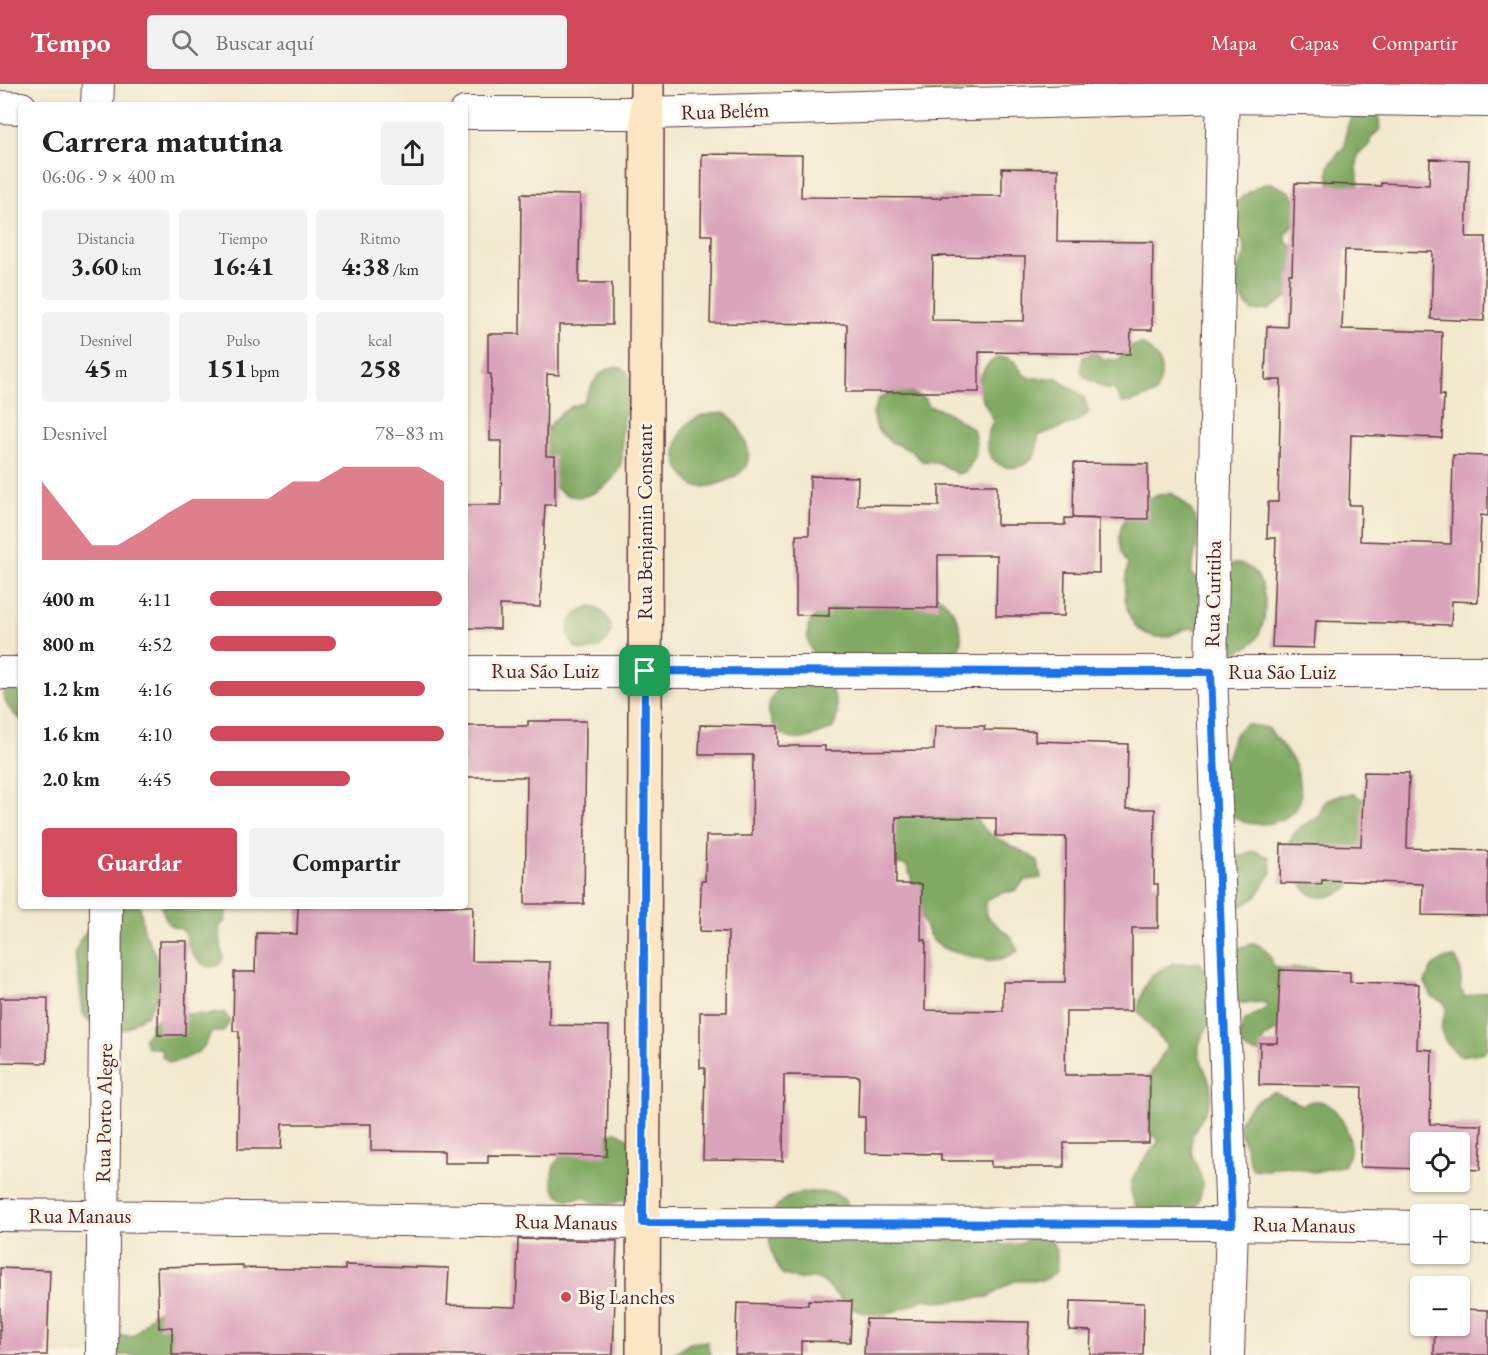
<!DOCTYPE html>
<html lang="es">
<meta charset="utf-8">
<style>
:root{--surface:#fff;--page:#f2f2f2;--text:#222;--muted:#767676;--accent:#d1495b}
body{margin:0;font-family:"EB Garamond",serif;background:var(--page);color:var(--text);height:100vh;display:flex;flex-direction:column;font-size:22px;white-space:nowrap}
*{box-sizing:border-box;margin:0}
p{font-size:20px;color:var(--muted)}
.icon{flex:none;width:33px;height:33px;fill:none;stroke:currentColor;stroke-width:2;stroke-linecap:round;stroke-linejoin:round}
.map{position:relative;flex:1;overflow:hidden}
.drawer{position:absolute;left:18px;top:18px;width:450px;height:807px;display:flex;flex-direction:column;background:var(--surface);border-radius:6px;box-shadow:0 2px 4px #0004}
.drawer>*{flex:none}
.buttons{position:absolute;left:1410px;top:1048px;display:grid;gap:12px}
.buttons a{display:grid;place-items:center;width:60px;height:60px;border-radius:6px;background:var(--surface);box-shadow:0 2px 4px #0004;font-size:30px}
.pin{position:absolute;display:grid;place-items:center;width:51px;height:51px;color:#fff;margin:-26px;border-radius:12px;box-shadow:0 3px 9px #0006}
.round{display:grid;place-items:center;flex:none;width:63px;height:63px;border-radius:6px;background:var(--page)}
.overview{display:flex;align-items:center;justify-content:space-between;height:102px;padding:0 24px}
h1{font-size:33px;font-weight:700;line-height:45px}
.stats{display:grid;grid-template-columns:repeat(3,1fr);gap:9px;height:102px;padding:6px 24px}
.stats div{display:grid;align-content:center;border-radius:6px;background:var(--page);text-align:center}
.stats b{font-size:26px;font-weight:700}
.stats small{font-size:16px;font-weight:400}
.stats p{font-size:16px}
.chart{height:168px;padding:12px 24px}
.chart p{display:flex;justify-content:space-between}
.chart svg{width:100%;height:108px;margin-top:6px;fill:var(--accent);opacity:.7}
.primary-button{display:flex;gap:12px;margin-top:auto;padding:12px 24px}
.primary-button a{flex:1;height:69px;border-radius:6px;background:var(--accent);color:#fff;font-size:24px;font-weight:700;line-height:69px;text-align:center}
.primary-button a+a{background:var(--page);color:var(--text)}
ul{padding:0 24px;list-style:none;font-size:20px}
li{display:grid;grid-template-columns:96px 72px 1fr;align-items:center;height:45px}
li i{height:15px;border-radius:8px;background:var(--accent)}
header{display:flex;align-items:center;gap:36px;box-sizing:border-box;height:84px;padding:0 30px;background:var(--accent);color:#fff}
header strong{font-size:28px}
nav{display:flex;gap:33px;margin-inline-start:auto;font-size:21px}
.search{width:420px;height:54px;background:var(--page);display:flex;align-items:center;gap:15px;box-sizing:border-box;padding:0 21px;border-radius:6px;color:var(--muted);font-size:22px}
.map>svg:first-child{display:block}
.forest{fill:#80aa62;stroke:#656446;stroke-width:1.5}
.building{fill:#daa4bb;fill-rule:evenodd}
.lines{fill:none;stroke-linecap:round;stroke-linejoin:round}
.street-casing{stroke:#633d43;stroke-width:34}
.secondary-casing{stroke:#633d43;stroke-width:36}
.street{stroke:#fff;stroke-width:32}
.secondary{stroke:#fce6c4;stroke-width:33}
.route-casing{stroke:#fff;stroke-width:12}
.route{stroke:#1a73e8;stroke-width:8}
.poi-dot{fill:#d1495b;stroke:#fcf5e5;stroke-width:2}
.labels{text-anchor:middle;stroke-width:6;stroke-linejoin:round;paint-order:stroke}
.street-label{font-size:21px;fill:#4a1f2b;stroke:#fcf5e5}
.poi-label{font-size:21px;fill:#4a1f2b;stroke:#fcf5e5;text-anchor:start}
</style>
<header>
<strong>Tempo</strong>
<div class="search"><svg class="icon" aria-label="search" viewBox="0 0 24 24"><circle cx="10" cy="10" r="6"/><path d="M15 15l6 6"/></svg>Buscar aquí</div>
<nav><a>Mapa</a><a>Capas</a><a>Compartir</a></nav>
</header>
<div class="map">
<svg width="1488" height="1271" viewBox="0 0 1488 1271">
<rect width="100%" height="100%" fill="#fcf5e5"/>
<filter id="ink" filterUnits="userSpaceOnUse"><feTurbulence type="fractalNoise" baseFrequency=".0167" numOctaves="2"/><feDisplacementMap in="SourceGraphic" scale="12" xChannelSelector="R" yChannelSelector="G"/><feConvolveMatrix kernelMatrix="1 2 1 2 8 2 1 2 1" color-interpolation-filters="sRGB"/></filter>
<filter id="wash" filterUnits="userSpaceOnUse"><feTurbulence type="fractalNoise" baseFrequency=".008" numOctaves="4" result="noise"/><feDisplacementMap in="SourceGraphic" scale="24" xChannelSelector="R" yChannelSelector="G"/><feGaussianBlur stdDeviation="1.35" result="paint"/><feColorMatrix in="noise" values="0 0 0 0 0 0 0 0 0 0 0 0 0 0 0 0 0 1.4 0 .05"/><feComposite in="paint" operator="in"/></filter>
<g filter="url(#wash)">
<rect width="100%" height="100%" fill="#f2e9ce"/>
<!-- forest -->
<g class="forest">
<path d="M 921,0 L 975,0 L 971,7 L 925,10 Z"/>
<path d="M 1378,25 L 1380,45 L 1371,54 L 1369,62 L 1358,70 L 1357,82 L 1359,103 L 1330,101 C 1325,78 1332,78 1345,62 C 1346,48 1346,38 1356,28 Z"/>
<path d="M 1271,99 L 1290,108 C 1299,125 1299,138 1285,150 L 1287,158 L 1293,163 L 1295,207 L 1269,226 L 1253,227 C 1240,218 1233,197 1239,182 C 1241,178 1245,173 1245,169 C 1247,158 1234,150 1231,141 C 1222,122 1256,100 1271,99 Z"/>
<path d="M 1142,260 C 1163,274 1166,288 1155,310 L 1131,318 L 1122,319 L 1114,305 L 1106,305 L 1084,293 L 1081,286 L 1083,273 L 1094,269 L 1104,275 L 1117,276 L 1131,262 Z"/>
<path d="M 998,273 L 1006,273 L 1014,277 L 1024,291 L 1031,294 L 1057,294 L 1084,313 L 1089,328 C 1075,343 1056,343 1038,352 C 1038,357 1037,365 1035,370 C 1020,394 984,384 987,354 C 988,349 991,342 993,337 C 990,327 984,320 980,310 C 974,296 986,280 998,273 Z"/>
<path d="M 613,283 C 619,284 626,284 629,291 C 637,305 624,330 622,345 C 620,358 625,370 620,382 C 613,401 588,418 567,411 C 559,408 552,400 546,394 L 540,355 C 551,339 562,323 583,319 C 592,303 594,289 613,283 Z"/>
<path d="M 895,306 L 903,306 L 918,311 L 925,315 L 929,322 L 945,327 L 973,345 C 978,363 978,374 965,388 L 957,390 L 938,378 L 922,377 L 910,366 L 889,357 L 877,345 L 873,329 L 879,314 Z"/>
<path d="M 724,329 C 732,333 734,338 739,345 C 757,375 749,390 718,400 C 711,402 701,404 695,402 C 688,400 684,390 680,385 C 671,370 677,346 693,336 C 702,330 714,330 724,329 Z"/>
<path d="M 1171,409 C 1209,433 1197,453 1191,491 L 1198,494 C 1210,488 1224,480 1237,480 C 1271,481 1273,546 1249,562 C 1245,565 1241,566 1237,567 C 1208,573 1209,544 1191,544 C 1182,544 1174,552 1165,553 C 1124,554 1121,512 1128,481 C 1105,445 1132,412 1171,409 Z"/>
<path d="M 933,510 C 957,519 975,564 947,575 L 814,573 C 809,563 804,549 811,537 C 830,507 865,527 893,523 C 906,522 920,514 933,510 Z"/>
<path d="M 591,522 C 603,525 613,537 610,550 C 607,564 582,574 573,560 C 561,542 573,528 591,522 Z"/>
<path d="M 21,575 L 21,636 C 6,625 2,613 1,595 Z"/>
<path d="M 783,597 L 826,598 C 836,612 841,629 833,644 C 823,649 811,654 801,655 C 781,658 764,636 770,618 C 773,610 778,604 783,597 Z"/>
<path d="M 1246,640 L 1268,644 C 1277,656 1289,668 1295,681 C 1298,686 1298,693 1299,699 C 1299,703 1301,709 1301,713 C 1296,744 1230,754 1221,713 C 1217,694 1217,692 1226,674 C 1234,657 1229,653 1246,640 Z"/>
<path d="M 1355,710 L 1369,721 L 1370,751 L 1349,786 L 1350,803 C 1308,829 1300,801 1286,766 C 1293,747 1299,742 1318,734 L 1324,718 L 1339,711 Z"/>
<path d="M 888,723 L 972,728 C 976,733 979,740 983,744 C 999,759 1021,764 1038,777 L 1041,794 L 1026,796 L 1014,807 L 1000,809 L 986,816 L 986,832 L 1011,853 L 1018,867 C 1000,878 990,878 970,872 C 958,869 940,866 932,855 C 919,837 917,803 906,781 L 874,777 Z"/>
<path d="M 1254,767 L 1269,773 L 1272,788 L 1256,813 L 1242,822 L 1229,816 L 1229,786 L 1238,772 Z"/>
<path d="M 105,822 L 140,822 L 144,847 L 155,870 L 160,893 L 158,911 L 147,931 C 138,934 134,940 127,944 C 108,952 91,944 82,927 L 75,872 L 80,856 Z"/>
<path d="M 161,822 L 227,822 L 225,837 L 219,843 L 223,874 L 220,881 C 205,887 194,876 189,862 C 187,858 187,852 185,849 C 181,843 177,845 172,842 C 166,839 164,829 161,822 Z"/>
<path d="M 1254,859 C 1264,863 1271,870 1273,881 C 1286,890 1298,882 1312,884 C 1321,885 1327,892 1333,898 L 1285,944 L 1277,946 L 1264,954 L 1261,968 C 1249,971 1239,964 1240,951 C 1240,947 1244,941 1245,936 L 1267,924 L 1265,918 L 1242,919 L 1234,914 L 1233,870 L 1239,864 Z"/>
<path d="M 1446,874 L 1455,874 C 1461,884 1463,892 1460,904 L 1465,913 L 1488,907 L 1488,965 L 1485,968 L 1461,972 C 1448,962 1436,951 1444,933 C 1446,927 1447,926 1445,919 L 1432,913 L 1425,898 L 1432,883 Z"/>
<path d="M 1174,879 L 1200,879 C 1203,883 1209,889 1210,894 C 1212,901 1213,933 1210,939 C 1206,948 1199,953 1199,964 C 1198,980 1213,995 1211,1012 C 1209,1028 1196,1039 1192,1053 C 1185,1083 1217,1089 1193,1127 L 1143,1134 C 1138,1125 1132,1117 1131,1107 C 1129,1091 1150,1069 1159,1057 L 1139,1035 L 1150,991 L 1167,963 C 1158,950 1147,940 1138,927 C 1142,900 1148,890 1174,879 Z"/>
<path d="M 166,928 L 207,931 L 224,928 L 230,937 L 223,948 L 211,948 C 209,953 207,958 204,962 C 198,970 179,979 169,978 L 162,972 L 161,964 L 148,964 L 144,957 L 144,953 L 150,948 L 151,940 Z"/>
<path d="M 1274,1008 L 1301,1021 C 1305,1020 1311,1017 1315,1017 C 1335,1016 1353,1049 1350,1067 C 1350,1071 1346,1077 1345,1081 L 1314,1088 L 1283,1081 L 1268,1086 L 1252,1085 L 1238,1041 C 1247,1024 1256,1016 1274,1008 Z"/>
<path d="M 616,1048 L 637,1059 L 630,1115 C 612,1120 600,1124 584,1113 L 569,1116 C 561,1113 555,1110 553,1101 C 551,1094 552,1084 556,1078 C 564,1067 602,1049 616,1048 Z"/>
<path d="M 833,1108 L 846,1117 L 852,1131 L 992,1150 L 1002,1161 L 1017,1160 L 1032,1154 L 1051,1155 L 1057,1170 L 1057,1187 L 1044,1196 L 1014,1197 L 988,1213 L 940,1218 L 925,1215 C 895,1229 866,1241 840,1214 C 833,1207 824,1196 814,1194 C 810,1193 804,1195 800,1195 C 794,1195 788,1192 782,1190 C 766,1163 758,1119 800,1109 C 810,1107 822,1109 833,1108 Z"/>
<path d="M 169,1222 L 234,1271 L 97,1271 L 106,1250 L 131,1252 L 137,1248 L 153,1229 Z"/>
<path d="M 707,1257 L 710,1271 L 676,1271 L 676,1268 L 690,1259 Z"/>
</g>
<g id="blocks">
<!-- building -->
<g class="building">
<path d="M 702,70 L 802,71 L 801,113 L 941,114 L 941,112 L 1002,112 L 1002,84 L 1058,85 L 1057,157 L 1153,158 L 1152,246 L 1131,246 L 1130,270 L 979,268 L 979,308 L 846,308 L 847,240 L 710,239 L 712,151 L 701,151 ZM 933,172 L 1025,173 L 1024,237 L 932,236 Z"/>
<path d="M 1430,75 L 1469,76 L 1466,153 L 1486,153 L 1484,237 L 1431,235 L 1433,168 L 1345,166 L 1342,245 L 1442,248 L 1440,311 L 1444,311 L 1442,354 L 1351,351 L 1349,421 L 1361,421 L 1360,457 L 1451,460 L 1453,371 L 1488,372 L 1488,432 L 1481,431 L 1478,518 L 1452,517 L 1451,541 L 1316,537 L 1314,564 L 1272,563 L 1276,454 L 1267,454 L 1268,418 L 1278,418 L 1281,296 L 1265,296 L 1267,242 L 1287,243 L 1289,190 L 1292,190 L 1295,99 L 1381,102 L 1381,99 L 1429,101 Z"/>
<path d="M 521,110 L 580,111 L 579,199 L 612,199 L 612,241 L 559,241 L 559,291 L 547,290 L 546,372 L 555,372 L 555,421 L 545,421 L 540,523 L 500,521 L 500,545 L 465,544 L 465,421 L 501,421 L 502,357 L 490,357 L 491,290 L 488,290 L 488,250 L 520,250 Z"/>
<path d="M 1074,379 L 1148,380 L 1148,435 L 1073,434 Z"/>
<path d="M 810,392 L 858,393 L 857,421 L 939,422 L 939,401 L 997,401 L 997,441 L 1065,441 L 1065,434 L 1099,435 L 1099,489 L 1065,488 L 1064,532 L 996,532 L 997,471 L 938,471 L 938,524 L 829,523 L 829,532 L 796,531 L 796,451 L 809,451 Z"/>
<path d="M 528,637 L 586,637 L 584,820 L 525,820 L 527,693 L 465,693 L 465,642 L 528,642 Z"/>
<path d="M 700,641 L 778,642 L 778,662 L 825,662 L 825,667 L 934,666 L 935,642 L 985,642 L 984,646 L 1035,647 L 1035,657 L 1128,660 L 1126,725 L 1155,725 L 1154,800 L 1158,800 L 1158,844 L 1132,844 L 1132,927 L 1066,927 L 1065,991 L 1150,991 L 1149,1059 L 1064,1059 L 1064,1083 L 991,1083 L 991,1077 L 941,1077 L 941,1070 L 865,1069 L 865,1033 L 858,1033 L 859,992 L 784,991 L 783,1077 L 703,1076 L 705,984 L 700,984 L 700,928 L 727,928 L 728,848 L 700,847 L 701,797 L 705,797 L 706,752 L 752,752 L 753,671 L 699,671 ZM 896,733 L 996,734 L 996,752 L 1066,753 L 1065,898 L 1003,898 L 1003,927 L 925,926 L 926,856 L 921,856 L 922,800 L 896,800 Z"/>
<path d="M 1364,688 L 1409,689 L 1407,764 L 1488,767 L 1488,832 L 1422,831 L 1423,800 L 1322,796 L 1322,800 L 1280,799 L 1281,760 L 1361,762 Z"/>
<path d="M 298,822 L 473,822 L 472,877 L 550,878 L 549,941 L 609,942 L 607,1072 L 488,1071 L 488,1079 L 444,1079 L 444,1067 L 371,1066 L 371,1040 L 282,1040 L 281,1065 L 238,1065 L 239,947 L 233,947 L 234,888 L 255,888 L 256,849 L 297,850 Z"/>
<path d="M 159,857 L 187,857 L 185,951 L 158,951 Z"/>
<path d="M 1280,886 L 1350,888 L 1350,898 L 1419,900 L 1417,965 L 1432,966 L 1430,1040 L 1482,1041 L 1480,1086 L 1460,1085 L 1460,1059 L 1420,1059 L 1420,1085 L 1360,1083 L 1362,1003 L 1259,1001 L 1260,959 L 1277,959 Z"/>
<path d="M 0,914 L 48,914 L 47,979 L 0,978 Z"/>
<path d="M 518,1155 L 617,1157 L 613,1271 L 172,1271 L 172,1243 L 159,1244 L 157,1183 L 243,1181 L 243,1184 L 345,1186 L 345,1181 L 449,1184 L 447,1221 L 516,1223 Z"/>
<path d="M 0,1184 L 50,1186 L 47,1271 L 0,1271 Z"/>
<path d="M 808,1216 L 852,1217 L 850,1258 L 801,1257 L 801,1271 L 735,1271 L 737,1219 L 808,1221 Z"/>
<path d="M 1070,1217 L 1144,1219 L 1143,1271 L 1090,1271 L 1091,1247 L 1069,1246 Z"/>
<path d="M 1460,1225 L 1488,1226 L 1488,1271 L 1434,1271 L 1435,1242 L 1460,1242 Z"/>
<path d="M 866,1235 L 1029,1238 L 1027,1271 L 864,1271 Z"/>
</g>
</g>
</g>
<g filter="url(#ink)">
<use href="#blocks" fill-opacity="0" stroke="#633d43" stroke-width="1.5"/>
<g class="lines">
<defs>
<g id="street">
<path d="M 1223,0 L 1211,588 L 1232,1140 L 1228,1271"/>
<path d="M 97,21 L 98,0"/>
<path d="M 0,23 L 21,24"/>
<path d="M 465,29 L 647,29 L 1223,13 L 1488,17"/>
<path d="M 465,588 L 1488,588"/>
<path d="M 0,589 L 21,589"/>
<path d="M 0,1131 L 643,1139 L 1232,1140 L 1420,1143"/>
<path d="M 1460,1144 L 1488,1144"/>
<path d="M 102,1271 L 106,822"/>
</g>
<path id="secondary" d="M 643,1271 L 647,0"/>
</defs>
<!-- street casing -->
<use href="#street" class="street-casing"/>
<!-- secondary casing -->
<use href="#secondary" class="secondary-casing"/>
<!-- street -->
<use href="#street" class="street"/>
<!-- secondary -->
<use href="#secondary" class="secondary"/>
</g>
</g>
<g class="lines" filter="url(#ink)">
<defs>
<path id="route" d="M 645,587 L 1211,588 L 1232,1140 L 643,1139 Z"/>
</defs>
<!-- route casing -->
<use href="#route" class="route-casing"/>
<!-- route -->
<use href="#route" class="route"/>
</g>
<!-- markers -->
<circle class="poi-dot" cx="566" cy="1213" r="6"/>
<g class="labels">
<!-- street labels -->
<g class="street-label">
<text transform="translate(725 27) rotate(-2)" y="7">Rua Belém</text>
<text transform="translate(645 438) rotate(-90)" y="7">Rua Benjamin Constant</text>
<text transform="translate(1213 510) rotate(-89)" y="7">Rua Curitiba</text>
<text x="545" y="594">Rua São Luiz</text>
<text x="1282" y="595">Rua São Luiz</text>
<text transform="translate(104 1029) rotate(-89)" y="7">Rua Porto Alegre</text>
<text x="80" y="1139">Rua Manaus</text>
<text transform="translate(566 1138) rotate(1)" y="7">Rua Manaus</text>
<text transform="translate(1304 1141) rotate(1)" y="7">Rua Manaus</text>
</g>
<!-- poi labels -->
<g class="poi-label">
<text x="578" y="1220">Big Lanches</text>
</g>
</g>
</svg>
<div class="buttons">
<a><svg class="icon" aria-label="locate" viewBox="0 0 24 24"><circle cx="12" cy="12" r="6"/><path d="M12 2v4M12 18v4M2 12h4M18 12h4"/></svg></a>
<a>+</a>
<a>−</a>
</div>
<div class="pin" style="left:645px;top:587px;background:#1e9e55"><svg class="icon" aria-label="arrive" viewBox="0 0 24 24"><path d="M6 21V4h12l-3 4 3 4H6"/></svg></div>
<section class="drawer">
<div class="overview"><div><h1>Carrera matutina</h1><p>06:06 · 9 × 400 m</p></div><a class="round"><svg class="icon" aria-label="share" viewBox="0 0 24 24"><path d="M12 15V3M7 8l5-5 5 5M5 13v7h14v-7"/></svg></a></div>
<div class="stats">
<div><p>Distancia</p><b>3.60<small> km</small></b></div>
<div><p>Tiempo</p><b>16:41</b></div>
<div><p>Ritmo</p><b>4:38<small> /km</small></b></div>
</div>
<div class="stats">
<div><p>Desnivel</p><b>45<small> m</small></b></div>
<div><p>Pulso</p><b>151<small> bpm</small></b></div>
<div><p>kcal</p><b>258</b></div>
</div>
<div class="chart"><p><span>Desnivel</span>78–83 m</p>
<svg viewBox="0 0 160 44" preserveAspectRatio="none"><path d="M0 44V12L10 25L20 38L30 38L40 32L50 25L60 19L70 19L80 19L90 19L100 12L110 12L120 6L130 6L140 6L150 6L160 12V44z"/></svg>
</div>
<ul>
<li><b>400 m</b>4:11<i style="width:99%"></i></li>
<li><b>800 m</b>4:52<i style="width:54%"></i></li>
<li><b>1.2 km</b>4:16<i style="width:92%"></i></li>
<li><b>1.6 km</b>4:10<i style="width:100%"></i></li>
<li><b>2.0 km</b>4:45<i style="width:60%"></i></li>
</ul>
<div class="primary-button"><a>Guardar</a><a>Compartir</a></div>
</section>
</div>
